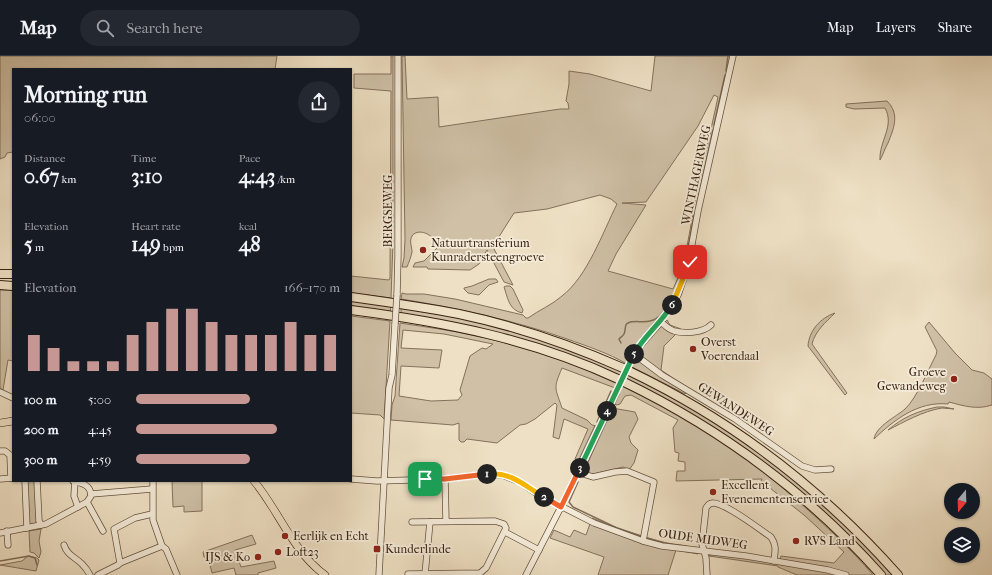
<!DOCTYPE html>
<meta charset="utf-8">
<style>
:root{--surface:#171b24;--page:#242831;--text:#f1f3f6;--muted:#9ea1a6;--line:#363941;--accent:#c59692}
body{margin:0;font-family:"IM FELL French Canon",serif;background:var(--page);color:var(--text);height:100vh;display:flex;flex-direction:column;font-size:15px;white-space:nowrap}
*{box-sizing:border-box;margin:0}
p{font-size:13px;color:var(--muted)}
.icon{flex:none;width:22px;height:22px;fill:none;stroke:currentColor;stroke-width:2;stroke-linecap:round;stroke-linejoin:round}
.map{position:relative;flex:1;overflow:hidden}
.panel{position:absolute;left:12px;top:12px;width:340px;height:414px;display:flex;flex-direction:column;background:var(--surface);border-radius:0px;box-shadow:0 1px 3px #0004}
.panel>*{flex:none}
.needle{width:26px;rotate:199deg}
.tools{position:absolute;left:944px;top:427px;display:grid;gap:8px}
.tools a{display:grid;place-items:center;width:36px;height:36px;border-radius:50%;background:var(--surface);box-shadow:0 1px 3px #0004;font-size:20px}
.pin{position:absolute;display:grid;place-items:center;width:34px;height:34px;color:#fff;margin:-17px;border-radius:8px;box-shadow:0 2px 6px #0006}
.km{position:absolute;width:20px;height:20px;margin:-10px;border-radius:50%;background:#222;color:#fff;font-size:11px;line-height:20px;text-align:center}
.round{display:grid;place-items:center;flex:none;width:42px;height:42px;border-radius:21px;background:var(--page)}
.overview{display:flex;align-items:center;justify-content:space-between;height:68px;padding:0 12px}
h1{font-size:22px;font-weight:700;line-height:30px}
.figures{display:grid;grid-template-columns:repeat(3,1fr);gap:6px;height:68px;padding:4px 12px}
.figures div{display:grid;align-content:center}
.figures b{font-size:20px;font-weight:700}
.figures small{font-size:11px;font-weight:400}
.figures p{font-size:11px}
.chart{height:112px;padding:8px 12px}
.chart p{display:flex;justify-content:space-between}
.chart svg{width:100%;height:72px;margin-top:4px;stroke:var(--accent);stroke-width:6}
ul{padding:0 12px;list-style:none;font-size:13px}
li{display:grid;grid-template-columns:64px 48px 1fr;align-items:center;height:30px}
li i{height:10px;border-radius:5px;background:var(--accent)}
header{display:flex;align-items:center;gap:24px;box-sizing:border-box;height:56px;padding:0 20px;background:var(--surface);border-bottom:1px solid var(--line)}
header strong{font-size:19px}
nav{display:flex;gap:22px;margin-inline-start:auto;font-size:14px}
.search{width:280px;height:36px;background:var(--page);display:flex;align-items:center;gap:10px;box-sizing:border-box;padding:0 14px;border-radius:22px;color:var(--muted);font-size:15px}
.map>svg:first-child{display:block}
.green{fill:#cfc0a6;stroke:#84715c;fill-rule:evenodd}
.lines{fill:none;stroke-linecap:round;stroke-linejoin:round}
.stream{stroke:#806d58;stroke-width:1.5}
.minor-casing{stroke:#66523e;stroke-width:7}
.major-casing{stroke:#392211;stroke-width:8}
.highway-casing{stroke:#392211;stroke-width:10}
.minor{stroke:#f4ebd9;stroke-width:5.5}
.major{stroke:#eee0c4;stroke-width:7}
.highway{stroke:#eee0c4;stroke-width:8}
.minor-bridge-casing{stroke:#66523e;stroke-width:7;stroke-linecap:butt}
.highway-bridge-casing{stroke:#392211;stroke-width:10;stroke-linecap:butt}
.minor-bridge{stroke:#f4ebd9;stroke-width:5.5}
.highway-bridge{stroke:#eee0c4;stroke-width:8}
.split-1-casing{stroke:#fff;stroke-width:8}
.split-2-casing{stroke:#fff;stroke-width:8}
.split-3-casing{stroke:#fff;stroke-width:8}
.split-4-casing{stroke:#fff;stroke-width:8}
.split-5-casing{stroke:#fff;stroke-width:8}
.split-6-casing{stroke:#fff;stroke-width:8}
.split-7-casing{stroke:#fff;stroke-width:8}
.split-1{stroke:#f0652b;stroke-width:5}
.split-2{stroke:#f5b400;stroke-width:5}
.split-3{stroke:#f0652b;stroke-width:5}
.split-4{stroke:#22a559;stroke-width:5}
.split-5{stroke:#22a559;stroke-width:5}
.split-6{stroke:#22a559;stroke-width:5}
.split-7{stroke:#f5b400;stroke-width:5}
.poi-dot{fill:#8f2418;stroke:#f4ebd9;stroke-width:1.5}
.labels{text-anchor:middle;stroke-width:3.5;stroke-linejoin:round;paint-order:stroke}
.street-label{font-size:12px;fill:#392211;stroke:#f4ebd9}
.poi-label{font-size:12px;fill:#392211;stroke:#f4ebd9;text-anchor:start}
</style>
<header>
<strong>Map</strong>
<div class="search"><svg class="icon" aria-label="search" viewBox="0 0 24 24"><circle cx="10" cy="10" r="6"/><path d="M15 15l6 6"/></svg>Search here</div>
<nav><a>Map</a><a>Layers</a><a>Share</a></nav>
</header>
<div class="map">
<svg width="992" height="519" viewBox="0 0 992 519">
<rect width="100%" height="100%" fill="#eee0c4"/>
<filter id="stains"><feTurbulence type="fractalNoise" baseFrequency=".005" numOctaves="4"/><feColorMatrix values="0 0 0 0 .2 0 0 0 0 .09 0 0 0 0 .02 0 0 0 .5 -.17"/></filter>
<radialGradient id="worn" r=".72"><stop offset=".6" stop-color="#630" stop-opacity="0"/><stop offset="1" stop-color="#630" stop-opacity=".3"/></radialGradient>
<!-- green -->
<g class="green">
<path d="M 0,0 L 277,0 L 275,13 L 13,13 L 13,96 L 7,97 L 5,101 L 0,103 Z"/>
<path d="M 391,0 L 393,0 L 393,186 L 391,242 L 351,237 L 351,220 L 389,224 L 390,222 L 391,35 L 354,32 L 354,18 L 391,18 Z"/>
<path d="M 402,0 L 405,0 L 407,43 L 438,41 L 439,71 L 560,53 L 569,53 L 568,47 L 566,45 L 569,28 L 569,15 L 590,18 L 651,35 L 655,0 L 731,0 L 696,154 L 693,155 L 718,41 L 714,39 L 698,70 L 646,146 L 622,147 L 646,149 L 616,198 L 608,215 L 673,233 C 685,209 688,184 693,158 L 696,159 C 692,188 685,227 669,252 C 657,272 641,290 627,308 C 608,297 587,290 567,283 C 513,264 457,252 401,243 L 402,237 L 406,238 L 424,238 L 455,243 L 523,259 L 526,262 L 528,262 C 539,254 552,249 562,240 C 587,221 603,176 617,148 L 611,143 L 600,139 L 547,153 L 514,157 L 495,187 L 494,193 L 513,229 L 504,226 L 487,194 L 479,208 L 470,214 L 428,213 L 427,211 L 413,211 L 415,207 L 424,205 L 437,192 C 438,181 419,170 412,180 C 409,185 412,191 412,196 C 411,201 409,206 407,211 L 402,211 L 404,202 L 405,183 Z"/>
<path d="M 887,45 C 900,58 894,72 888,87 C 885,92 883,99 880,104 C 879,85 895,70 885,52 L 854,53 L 846,51 L 846,48 Z"/>
<path d="M 489,223 L 496,223 L 498,226 L 489,229 L 479,239 L 468,237 L 464,233 L 464,232 L 472,230 Z"/>
<path d="M 506,230 L 510,230 L 513,233 L 523,254 L 522,257 C 510,254 508,244 505,234 L 504,231 Z"/>
<path d="M 0,234 L 13,234 L 13,305 L 8,304 L 3,334 L 0,332 Z"/>
<path d="M 351,245 L 391,250 L 390,256 L 351,251 Z"/>
<path d="M 401,252 L 473,264 L 536,281 L 602,305 L 667,336 L 761,395 L 839,460 L 894,519 L 885,519 L 841,473 L 687,356 L 512,281 L 476,271 L 401,257 Z"/>
<path d="M 835,257 C 826,266 815,275 812,288 L 847,337 L 845,339 L 808,290 C 809,275 820,262 835,257 Z"/>
<path d="M 351,260 L 390,265 L 384,363 L 380,359 L 351,357 Z"/>
<path d="M 667,264 L 670,269 L 681,273 L 664,290 L 661,314 L 689,333 L 685,338 L 630,310 L 638,297 Z"/>
<path d="M 929,266 L 955,297 L 972,314 L 984,317 L 992,323 L 992,349 C 977,354 964,350 949,346 L 948,348 C 918,345 894,364 874,383 C 876,370 896,361 905,353 C 917,342 928,314 936,299 L 937,295 L 925,271 Z"/>
<path d="M 400,267 C 425,271 451,274 476,280 C 524,290 572,306 617,326 L 615,332 L 562,312 C 553,333 555,331 562,352 L 587,364 L 592,369 L 597,370 L 581,405 L 575,403 L 588,373 L 564,363 L 559,383 L 553,381 L 557,349 L 555,347 L 535,363 L 526,368 L 520,369 L 497,387 L 467,383 L 464,386 L 461,386 L 459,384 L 459,367 L 453,369 L 391,364 L 392,349 L 395,340 ZM 403,274 L 444,278 L 493,288 L 486,293 L 482,292 L 470,300 L 460,334 L 462,339 L 458,344 L 431,345 L 399,340 L 401,310 L 439,312 L 442,294 L 401,292 Z"/>
<path d="M 622,329 C 657,346 691,364 723,386 C 750,404 775,425 799,446 C 825,469 851,493 873,519 L 850,519 L 833,514 L 841,519 L 797,519 L 778,511 L 778,510 L 709,500 L 713,498 L 779,507 L 781,500 L 834,507 L 844,496 L 804,459 L 761,425 L 762,423 L 676,425 L 677,415 L 685,415 L 685,406 L 678,405 L 679,397 L 675,396 L 673,372 L 678,364 L 631,339 L 625,340 L 620,348 L 617,349 L 614,348 Z"/>
<path d="M 937,351 L 944,351 L 954,353 C 950,353 946,352 942,352 C 923,355 904,366 888,374 C 903,361 918,355 937,351 Z"/>
<path d="M 612,352 L 635,356 L 638,363 L 629,381 L 631,387 L 638,394 L 634,407 L 629,414 L 623,411 L 593,418 L 588,418 L 585,413 Z"/>
<path d="M 27,425 L 36,425 L 38,467 L 29,469 Z"/>
<path d="M 172,425 L 202,425 L 202,455 L 184,456 L 184,450 L 173,451 Z"/>
<path d="M 592,462 C 627,476 661,488 699,493 L 698,498 L 676,494 L 668,519 L 598,519 L 604,501 L 550,482 L 554,474 L 570,481 L 574,474 L 586,479 Z"/>
<path d="M 41,473 L 39,485 L 41,496 L 39,502 L 34,497 L 30,496 L 29,475 Z"/>
<path d="M 252,479 L 256,488 L 235,494 L 241,511 L 274,505 L 276,512 L 258,517 L 258,519 L 236,519 L 234,512 L 212,517 L 208,501 L 204,501 L 203,496 Z"/>
<path d="M 28,500 L 37,502 L 39,504 L 36,515 L 0,509 L 22,505 Z"/>
</g>
<g class="lines">
<!-- stream -->
<g class="stream">
<path d="M 726,15 L 728,0"/>
<path d="M 714,69 L 725,19"/>
<path d="M 696,153 L 713,74"/>
<path d="M 678,228 L 685,208 L 694,159"/>
<path d="M 621,287 L 619,283 C 621,281 623,280 624,278 C 626,275 624,268 628,267 C 634,264 643,267 650,265 C 662,263 671,244 675,234"/>
<path d="M 597,366 L 611,335"/>
<path d="M 579,404 L 595,370"/>
<path d="M 585,412 L 619,338"/>
<path d="M 578,426 L 569,446 L 573,451 L 617,472 L 641,480"/>
<path d="M 647,482 L 664,487 L 686,490"/>
<path d="M 0,505 L 29,500 L 35,502 L 37,509"/>
</g>
<defs>
<g id="minor">
<path d="M 397,239 L 398,199 L 398,0"/>
<path d="M 660,265 C 664,269 668,273 674,275 C 684,278 703,277 711,269"/>
<path d="M 634,298 L 662,319 L 735,363 L 802,410 L 815,414 L 831,413"/>
<path d="M 0,336 L 13,342"/>
<path d="M 0,395 L 5,395 L 10,399 L 11,422"/>
<path d="M 577,416 L 593,421 L 615,416 L 627,415 L 654,426 L 643,485"/>
<path d="M 0,423 L 13,422"/>
<path d="M 351,423 L 377,425 L 445,423 L 486,418 L 502,419 L 520,426 L 537,438 L 594,467 L 643,485 L 662,490 L 746,500 L 828,514 L 846,519"/>
<path d="M 445,423 L 446,465"/>
<path d="M 25,425 L 27,472"/>
<path d="M 37,425 L 39,465 L 41,469"/>
<path d="M 75,425 L 74,440 L 78,451"/>
<path d="M 153,425 L 153,464 L 162,490 L 166,493 L 177,519"/>
<path d="M 91,438 L 152,433"/>
<path d="M 87,446 L 103,475"/>
<path d="M 7,475 L 8,489"/>
<path d="M 505,476 L 539,494"/>
<path d="M 0,477 L 46,468 L 87,446 L 91,440 C 91,429 82,427 73,425"/>
<path d="M 64,489 C 67,499 75,501 82,508 C 85,511 88,515 90,519"/>
<path d="M 120,507 L 162,490"/>
<path d="M 408,518 L 480,517 L 486,512 L 506,472 L 504,468 L 495,465 L 412,466"/>
<path d="M 425,518 L 430,466"/>
<path d="M 98,519 L 118,509 L 120,507 L 114,473 L 135,462 L 152,458"/>
<path d="M 379,519 L 389,332 L 392,319 L 395,268"/>
<path d="M 526,519 L 561,451 L 634,298 L 644,283 L 671,251 L 678,239 L 688,210 L 698,155 L 733,0"/>
<path d="M 707,519 L 706,502 L 702,488 L 706,452 C 708,449 709,447 713,447 C 726,447 759,473 771,481 C 777,490 775,495 774,505"/>
</g>
<g id="major">
<path d="M 0,367 L 13,365"/>
<path d="M 254,425 C 279,455 293,496 325,519"/>
</g>
<g id="highway">
<path d="M 0,218 L 13,218"/>
<path d="M 0,229 L 13,230"/>
<path d="M 351,241 C 387,246 423,251 459,258 C 516,270 571,289 623,312"/>
<path d="M 351,254 C 444,266 533,283 618,323"/>
<path d="M 629,315 C 734,365 821,432 898,519"/>
<path d="M 624,326 C 723,374 807,436 881,519"/>
</g>
</defs>
<!-- minor casing -->
<use href="#minor" class="minor-casing"/>
<!-- major casing -->
<use href="#major" class="major-casing"/>
<!-- highway casing -->
<use href="#highway" class="highway-casing"/>
<!-- minor -->
<use href="#minor" class="minor"/>
<!-- major -->
<use href="#major" class="major"/>
<!-- highway -->
<use href="#highway" class="highway"/>
<defs>
<path id="minor-bridge" d="M 395,268 L 397,239"/>
<g id="highway-bridge">
<path d="M 623,312 L 629,315"/>
<path d="M 618,323 L 624,326"/>
</g>
</defs>
<!-- minor-bridge casing -->
<use href="#minor-bridge" class="minor-bridge-casing"/>
<!-- highway-bridge casing -->
<use href="#highway-bridge" class="highway-bridge-casing"/>
<!-- minor-bridge -->
<use href="#minor-bridge" class="minor-bridge"/>
<!-- highway-bridge -->
<use href="#highway-bridge" class="highway-bridge"/>
</g>
<g class="lines">
<defs>
<path id="split-1" d="M 425,423 L 445,423 L 487,418"/>
<path id="split-2" d="M 487,418 C 513,416 524,430 544,441"/>
<path id="split-3" d="M 544,441 L 561,451 L 580,412"/>
<path id="split-4" d="M 580,412 L 607,355"/>
<path id="split-5" d="M 607,355 L 634,298"/>
<path id="split-6" d="M 634,298 C 644,280 661,267 672,249"/>
<path id="split-7" d="M 672,249 L 690,206"/>
</defs>
<!-- split-1 casing -->
<use href="#split-1" class="split-1-casing"/>
<!-- split-2 casing -->
<use href="#split-2" class="split-2-casing"/>
<!-- split-3 casing -->
<use href="#split-3" class="split-3-casing"/>
<!-- split-4 casing -->
<use href="#split-4" class="split-4-casing"/>
<!-- split-5 casing -->
<use href="#split-5" class="split-5-casing"/>
<!-- split-6 casing -->
<use href="#split-6" class="split-6-casing"/>
<!-- split-7 casing -->
<use href="#split-7" class="split-7-casing"/>
<!-- split-1 -->
<use href="#split-1" class="split-1"/>
<!-- split-2 -->
<use href="#split-2" class="split-2"/>
<!-- split-3 -->
<use href="#split-3" class="split-3"/>
<!-- split-4 -->
<use href="#split-4" class="split-4"/>
<!-- split-5 -->
<use href="#split-5" class="split-5"/>
<!-- split-6 -->
<use href="#split-6" class="split-6"/>
<!-- split-7 -->
<use href="#split-7" class="split-7"/>
</g>
<!-- markers -->
<g class="poi-dot">
<circle cx="423" cy="194" r="4"/>
<circle cx="693" cy="293" r="4"/>
<circle cx="954" cy="323" r="4"/>
<circle cx="713" cy="436" r="4"/>
<circle cx="285" cy="480" r="4"/>
<circle cx="796" cy="485" r="4"/>
<rect x="373" y="489" width="8" height="8" rx="2"/>
<circle cx="278" cy="496" r="4"/>
<circle cx="258" cy="501" r="4"/>
</g>
<g class="labels">
<!-- street labels -->
<g class="street-label">
<text transform="translate(696 119) rotate(-78)" y="4">WINTHAGERWEG</text>
<text transform="translate(388 155) rotate(-90)" y="4">BERGSEWEG</text>
<text transform="translate(736 353) rotate(33)" y="4">GEWANDEWEG</text>
<text transform="translate(703 483) rotate(8)" y="4">OUDE MIDWEG</text>
</g>
<!-- poi labels -->
<g class="poi-label">
<text x="431" y="191">Natuurtransferium<tspan x="431" dy="14">Kunradersteengroeve</tspan></text>
<text x="701" y="290">Overst<tspan x="701" dy="14">Voerendaal</tspan></text>
<text x="946" y="320" text-anchor="end">Groeve<tspan x="946" dy="14">Gewandeweg</tspan></text>
<text x="721" y="433">Excellent<tspan x="721" dy="14">Evenementenservice</tspan></text>
<text x="293" y="484">Eerlijk en Echt</text>
<text x="804" y="489">RVS Land</text>
<text x="385" y="497">Kunderlinde</text>
<text x="286" y="500">Loft23</text>
<text x="250" y="505" text-anchor="end">IJS &amp; Ko</text>
</g>
</g>
<rect width="100%" height="100%" filter="url(#stains)"/>
<rect width="100%" height="100%" fill="url(#worn)"/>
</svg>
<div class="tools">
<a><svg class="needle" viewBox="-14 -14 28 28"><path d="M0-13l5 13h-10z" fill="#e53935"/><path d="M0 13l5-13h-10z" fill="#9ea1a6"/></svg></a>
<a><svg class="icon" aria-label="layers" viewBox="0 0 24 24"><path d="M12 4l9 5-9 5-9-5zM3 14l9 5 9-5"/></svg></a>
</div>
<div class="pin" style="left:425px;top:423px;background:#1e9e55"><svg class="icon" aria-label="arrive" viewBox="0 0 24 24"><path d="M6 21V4h12l-3 4 3 4H6"/></svg></div>
<div class="pin" style="left:690px;top:206px;background:#d93025"><svg class="icon" aria-label="check" viewBox="0 0 24 24"><path d="M5 12l5 5 9-10"/></svg></div>
<b class="km" style="left:487px;top:418px">1</b>
<b class="km" style="left:544px;top:441px">2</b>
<b class="km" style="left:580px;top:412px">3</b>
<b class="km" style="left:607px;top:355px">4</b>
<b class="km" style="left:634px;top:298px">5</b>
<b class="km" style="left:672px;top:249px">6</b>
<section class="panel">
<div class="overview"><div><h1>Morning run</h1><p>06:00</p></div><a class="round"><svg class="icon" aria-label="share" viewBox="0 0 24 24"><path d="M12 15V3M7 8l5-5 5 5M5 13v7h14v-7"/></svg></a></div>
<div class="figures">
<div><p>Distance</p><b>0.67<small> km</small></b></div>
<div><p>Time</p><b>3:10</b></div>
<div><p>Pace</p><b>4:43<small> /km</small></b></div>
</div>
<div class="figures">
<div><p>Elevation</p><b>5<small> m</small></b></div>
<div><p>Heart rate</p><b>149<small> bpm</small></b></div>
<div><p>kcal</p><b>48</b></div>
</div>
<div class="chart"><p><span>Elevation</span>166–170 m</p>
<svg viewBox="0 0 160 44" preserveAspectRatio="none"><path d="M5 44V22M15 44V30M25 44V38M35 44V38M45 44V38M55 44V22M65 44V14M75 44V6M85 44V6M95 44V14M105 44V22M115 44V22M125 44V22M135 44V14M145 44V22M155 44V22"/></svg>
</div>
<ul>
<li><b>100 m</b>5:00<i style="width:56%"></i></li>
<li><b>200 m</b>4:45<i style="width:69%"></i></li>
<li><b>300 m</b>4:59<i style="width:56%"></i></li>
</ul>
</section>
</div>
